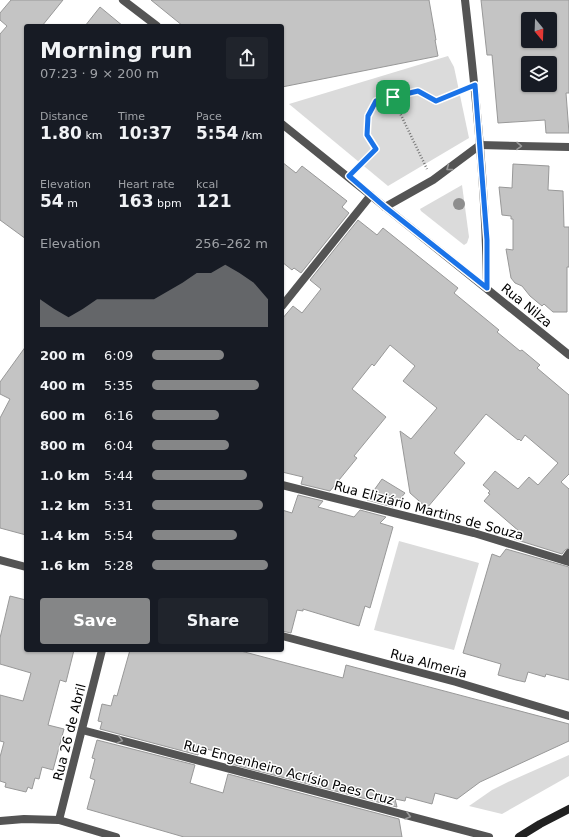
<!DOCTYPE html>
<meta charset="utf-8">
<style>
:root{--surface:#171b24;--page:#20242c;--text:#f1f3f6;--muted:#9ea1a6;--accent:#858687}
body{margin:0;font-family:"DejaVu Sans",sans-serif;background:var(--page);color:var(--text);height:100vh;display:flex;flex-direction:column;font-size:15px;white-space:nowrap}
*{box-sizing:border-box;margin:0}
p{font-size:13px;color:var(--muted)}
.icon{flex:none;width:22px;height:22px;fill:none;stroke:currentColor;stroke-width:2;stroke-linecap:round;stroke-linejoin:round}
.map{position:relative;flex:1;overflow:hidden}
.drawer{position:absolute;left:24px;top:24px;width:260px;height:628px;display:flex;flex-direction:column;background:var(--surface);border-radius:4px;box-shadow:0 1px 3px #0004}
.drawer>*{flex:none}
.needle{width:26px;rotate:161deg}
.fabs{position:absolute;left:521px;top:12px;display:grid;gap:8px}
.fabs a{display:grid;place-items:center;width:36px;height:36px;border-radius:4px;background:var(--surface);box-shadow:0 1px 3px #0004;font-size:20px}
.pin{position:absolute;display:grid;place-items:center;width:34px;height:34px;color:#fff;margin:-17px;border-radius:8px;box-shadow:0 2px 6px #0006}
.round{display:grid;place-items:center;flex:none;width:42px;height:42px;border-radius:4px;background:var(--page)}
.overview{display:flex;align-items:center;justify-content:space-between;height:68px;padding:0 16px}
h1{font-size:22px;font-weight:800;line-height:30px}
.metrics{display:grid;grid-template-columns:repeat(3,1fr);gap:6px;height:68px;padding:4px 16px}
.metrics div{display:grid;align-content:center}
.metrics b{font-size:17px;font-weight:800}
.metrics small{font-size:11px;font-weight:400}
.metrics p{font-size:11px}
.chart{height:112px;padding:8px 16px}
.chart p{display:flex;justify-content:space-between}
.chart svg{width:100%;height:72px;margin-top:4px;fill:var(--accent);opacity:.7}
.action{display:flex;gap:8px;margin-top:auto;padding:8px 16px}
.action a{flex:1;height:46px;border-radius:4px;background:var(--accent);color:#fff;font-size:16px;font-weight:800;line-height:46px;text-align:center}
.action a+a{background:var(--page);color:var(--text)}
ul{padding:0 16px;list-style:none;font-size:13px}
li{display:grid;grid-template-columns:64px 48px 1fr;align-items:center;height:30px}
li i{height:10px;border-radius:5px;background:var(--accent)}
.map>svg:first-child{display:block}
.green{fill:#dbdbdb}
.building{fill:#c4c4c4;stroke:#989898;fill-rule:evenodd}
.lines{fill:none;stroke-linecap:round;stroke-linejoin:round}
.path{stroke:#767676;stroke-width:2.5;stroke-dasharray:1 2;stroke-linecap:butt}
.service{stroke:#545454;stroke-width:8}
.minor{stroke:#545454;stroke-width:8}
.tertiary{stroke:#545454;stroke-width:8}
.secondary{stroke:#212121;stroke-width:8}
.tree{fill:#8e8e8e}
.oneway{stroke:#989898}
.route-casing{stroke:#fff;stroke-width:8}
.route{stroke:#1a73e8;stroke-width:5}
.labels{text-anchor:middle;stroke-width:3;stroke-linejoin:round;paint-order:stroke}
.street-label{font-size:13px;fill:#000;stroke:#fff}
</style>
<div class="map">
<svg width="569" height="837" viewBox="0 0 569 837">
<rect width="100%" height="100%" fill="#fff"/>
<!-- green -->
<g class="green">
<path d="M 448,56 L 454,67 L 469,138 L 388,186 L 289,104 Z"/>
<path d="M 462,185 L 469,237 L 467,243 L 464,245 L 421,211 L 420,209 Z"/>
<path d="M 399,541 L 479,563 L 454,650 L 374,630 Z"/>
<path d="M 569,755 L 569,776 L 502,814 L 469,806 L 492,790 L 508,782 Z"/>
</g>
<!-- building -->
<g class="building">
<path d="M 11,0 L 63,0 L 42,26 L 26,26 L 26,239 L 0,220 L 0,34 L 7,26 L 0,20 L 0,13 Z"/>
<path d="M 151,0 L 429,0 L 436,40 L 435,40 L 438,56 L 282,87 L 282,26 L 183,26 Z"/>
<path d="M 481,0 L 569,0 L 569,93 L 566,93 L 569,133 L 546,133 L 545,120 L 498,123 L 492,55 L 487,55 ZM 528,19 L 550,19 L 550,41 L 528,41 ZM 528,63 L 550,63 L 550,85 L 528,85 Z"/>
<path d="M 100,7 L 123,26 L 85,26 Z"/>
<path d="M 282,162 L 296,173 L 302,166 L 347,201 L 342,207 L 349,213 L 301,273 L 294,268 L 292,270 L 282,262 Z"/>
<path d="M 513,164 L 549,166 L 548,190 L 563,191 L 564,227 L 569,227 L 569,267 L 567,267 L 567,312 L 553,312 L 544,304 L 542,306 L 530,296 L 522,286 L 515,283 L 511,278 L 506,249 L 513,250 L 513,219 L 511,219 L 511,216 L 502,215 L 499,187 L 512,188 Z"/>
<path d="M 358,220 L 377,235 L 383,228 L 458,288 L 454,293 L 499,330 L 497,332 L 520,351 L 522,350 L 540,365 L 537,368 L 569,395 L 569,474 L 561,482 L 569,489 L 569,548 L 565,550 L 562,554 L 514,539 L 520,532 L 484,501 L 490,494 L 488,493 L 490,491 L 483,485 L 495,471 L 518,489 L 529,477 L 538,485 L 558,463 L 525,435 L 521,441 L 519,439 L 518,440 L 486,414 L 454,453 L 465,463 L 427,508 L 410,493 L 400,431 L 411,439 L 437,408 L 403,381 L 415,366 L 390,345 L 374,366 L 372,364 L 352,389 L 386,417 L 354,456 L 357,458 L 330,491 L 301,484 L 303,477 L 282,472 L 282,319 L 293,306 L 302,313 L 321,289 L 310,280 Z"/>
<path d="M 26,346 L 26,535 L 0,528 L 0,418 L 10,399 L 0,394 L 0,382 Z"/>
<path d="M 382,479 L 405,493 L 393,507 L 367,500 Z"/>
<path d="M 298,495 L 323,501 L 318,507 L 354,517 L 360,510 L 386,517 L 380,523 L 393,527 L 370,608 L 365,606 L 359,626 L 303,609 L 303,611 L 297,610 L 291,633 L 282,631 L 282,510 L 292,513 Z"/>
<path d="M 506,549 L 569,567 L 569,680 L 546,674 L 545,677 L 528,672 L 525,682 L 516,680 L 498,675 L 501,664 L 463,653 L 492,554 L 500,557 Z"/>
<path d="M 10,596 L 26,600 L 26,650 L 74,650 L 66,682 L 60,680 L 48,725 L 64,729 L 53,770 L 42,767 L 39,779 L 35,778 L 32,789 L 28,787 L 26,792 L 5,787 L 6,783 L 0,781 L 0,757 L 4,742 L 0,741 L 0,695 L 23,701 L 31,673 L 0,664 L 0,638 Z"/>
<path d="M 130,650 L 237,650 L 343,678 L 346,665 L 569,724 L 569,741 L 480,782 L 457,799 L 435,793 L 432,804 L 406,797 L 405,801 L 395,799 L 397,807 L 231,764 L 233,756 L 199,747 L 198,755 L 100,729 L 102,722 L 98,721 L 102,704 L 111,706 L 114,695 L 117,696 Z"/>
<path d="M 97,740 L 195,765 L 190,783 L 223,793 L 228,774 L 399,819 L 402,837 L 184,837 L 87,809 L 95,780 L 90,778 L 95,759 L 92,758 Z"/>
</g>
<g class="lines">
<!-- path -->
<g class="path">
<path d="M 385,82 L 427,169"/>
<path d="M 357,168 L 376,149 L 367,135 L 368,116 L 376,101 L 418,91 L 436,101 L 462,90"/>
</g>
<!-- service -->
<path class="service" d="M 564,560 L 569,553"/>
<!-- minor -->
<g class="minor">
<path d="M 480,145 L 569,147"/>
<path d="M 282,306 L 371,195"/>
<path d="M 282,485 L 474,533 L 569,562"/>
<path d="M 0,560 L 26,567"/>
<path d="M 282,636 L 456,682 L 569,716"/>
<path d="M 82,730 L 489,837"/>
<path d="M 59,820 L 102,650"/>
<path d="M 0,821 L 24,819 L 59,820 L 116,837"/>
</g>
<!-- tertiary -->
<g class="tertiary">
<path d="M 123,0 L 157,26"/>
<path d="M 465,0 C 476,96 486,192 487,288"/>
<path d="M 282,124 L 569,355"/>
<path d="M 385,207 L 433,180 L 480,145"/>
</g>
<!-- secondary -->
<path class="secondary" d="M 519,837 L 540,824 L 569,809"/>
</g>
<!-- trees -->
<circle class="tree" cx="459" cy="204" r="6"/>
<!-- one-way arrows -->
<defs><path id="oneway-chevron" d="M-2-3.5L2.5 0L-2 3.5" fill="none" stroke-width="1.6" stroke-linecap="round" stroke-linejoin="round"/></defs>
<g class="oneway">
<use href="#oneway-chevron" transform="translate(519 146) rotate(1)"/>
<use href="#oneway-chevron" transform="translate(449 168) rotate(143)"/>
<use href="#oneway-chevron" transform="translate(120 740) rotate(15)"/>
<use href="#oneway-chevron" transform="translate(408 816) rotate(15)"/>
</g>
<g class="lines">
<defs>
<path id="route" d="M 475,85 L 487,240 L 487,288 L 385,207 L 349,176 L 376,149 L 367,135 L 368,116 L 376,101 L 418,91 L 436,101 Z"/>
</defs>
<!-- route casing -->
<use href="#route" class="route-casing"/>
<!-- route -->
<use href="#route" class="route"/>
</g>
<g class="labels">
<!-- street labels -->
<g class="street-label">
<text transform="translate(527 305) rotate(39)" y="5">Rua Nilza</text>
<text transform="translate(429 510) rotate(15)" y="5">Rua Eliziário Martins de Souza</text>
<text transform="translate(429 663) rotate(15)" y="5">Rua Almeria</text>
<text transform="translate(69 732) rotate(-76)" y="5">Rua 26 de Abril</text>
<text transform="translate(289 772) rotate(15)" y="5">Rua Engenheiro Acrísio Paes Cruz</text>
</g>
</g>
</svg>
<div class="fabs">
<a><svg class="needle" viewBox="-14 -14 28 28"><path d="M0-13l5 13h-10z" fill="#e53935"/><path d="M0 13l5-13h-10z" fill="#9ea1a6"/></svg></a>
<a><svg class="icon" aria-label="layers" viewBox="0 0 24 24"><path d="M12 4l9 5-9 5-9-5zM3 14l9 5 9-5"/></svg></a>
</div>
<div class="pin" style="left:393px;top:97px;background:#1e9e55"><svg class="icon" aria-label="arrive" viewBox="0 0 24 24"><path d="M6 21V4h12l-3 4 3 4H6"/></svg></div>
<section class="drawer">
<div class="overview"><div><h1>Morning run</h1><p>07:23 · 9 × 200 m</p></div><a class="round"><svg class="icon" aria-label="share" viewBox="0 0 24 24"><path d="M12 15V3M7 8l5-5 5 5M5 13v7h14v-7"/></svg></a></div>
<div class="metrics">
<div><p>Distance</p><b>1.80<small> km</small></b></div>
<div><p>Time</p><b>10:37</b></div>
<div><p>Pace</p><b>5:54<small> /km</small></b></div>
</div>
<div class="metrics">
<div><p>Elevation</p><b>54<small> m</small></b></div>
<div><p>Heart rate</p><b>163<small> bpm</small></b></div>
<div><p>kcal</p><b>121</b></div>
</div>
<div class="chart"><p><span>Elevation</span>256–262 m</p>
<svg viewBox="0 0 160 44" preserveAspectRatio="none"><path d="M0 44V27L10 33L20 38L30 33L40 27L50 27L60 27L70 27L80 27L90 22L100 17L110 11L120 11L130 6L140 11L150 17L160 27V44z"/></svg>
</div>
<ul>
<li><b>200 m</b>6:09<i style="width:62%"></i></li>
<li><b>400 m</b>5:35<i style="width:92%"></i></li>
<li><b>600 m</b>6:16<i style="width:58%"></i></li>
<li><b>800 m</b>6:04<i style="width:66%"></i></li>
<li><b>1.0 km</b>5:44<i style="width:82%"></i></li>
<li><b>1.2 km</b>5:31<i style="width:96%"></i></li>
<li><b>1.4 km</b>5:54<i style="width:73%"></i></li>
<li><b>1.6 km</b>5:28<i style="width:100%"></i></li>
</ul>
<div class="action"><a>Save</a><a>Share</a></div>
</section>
</div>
